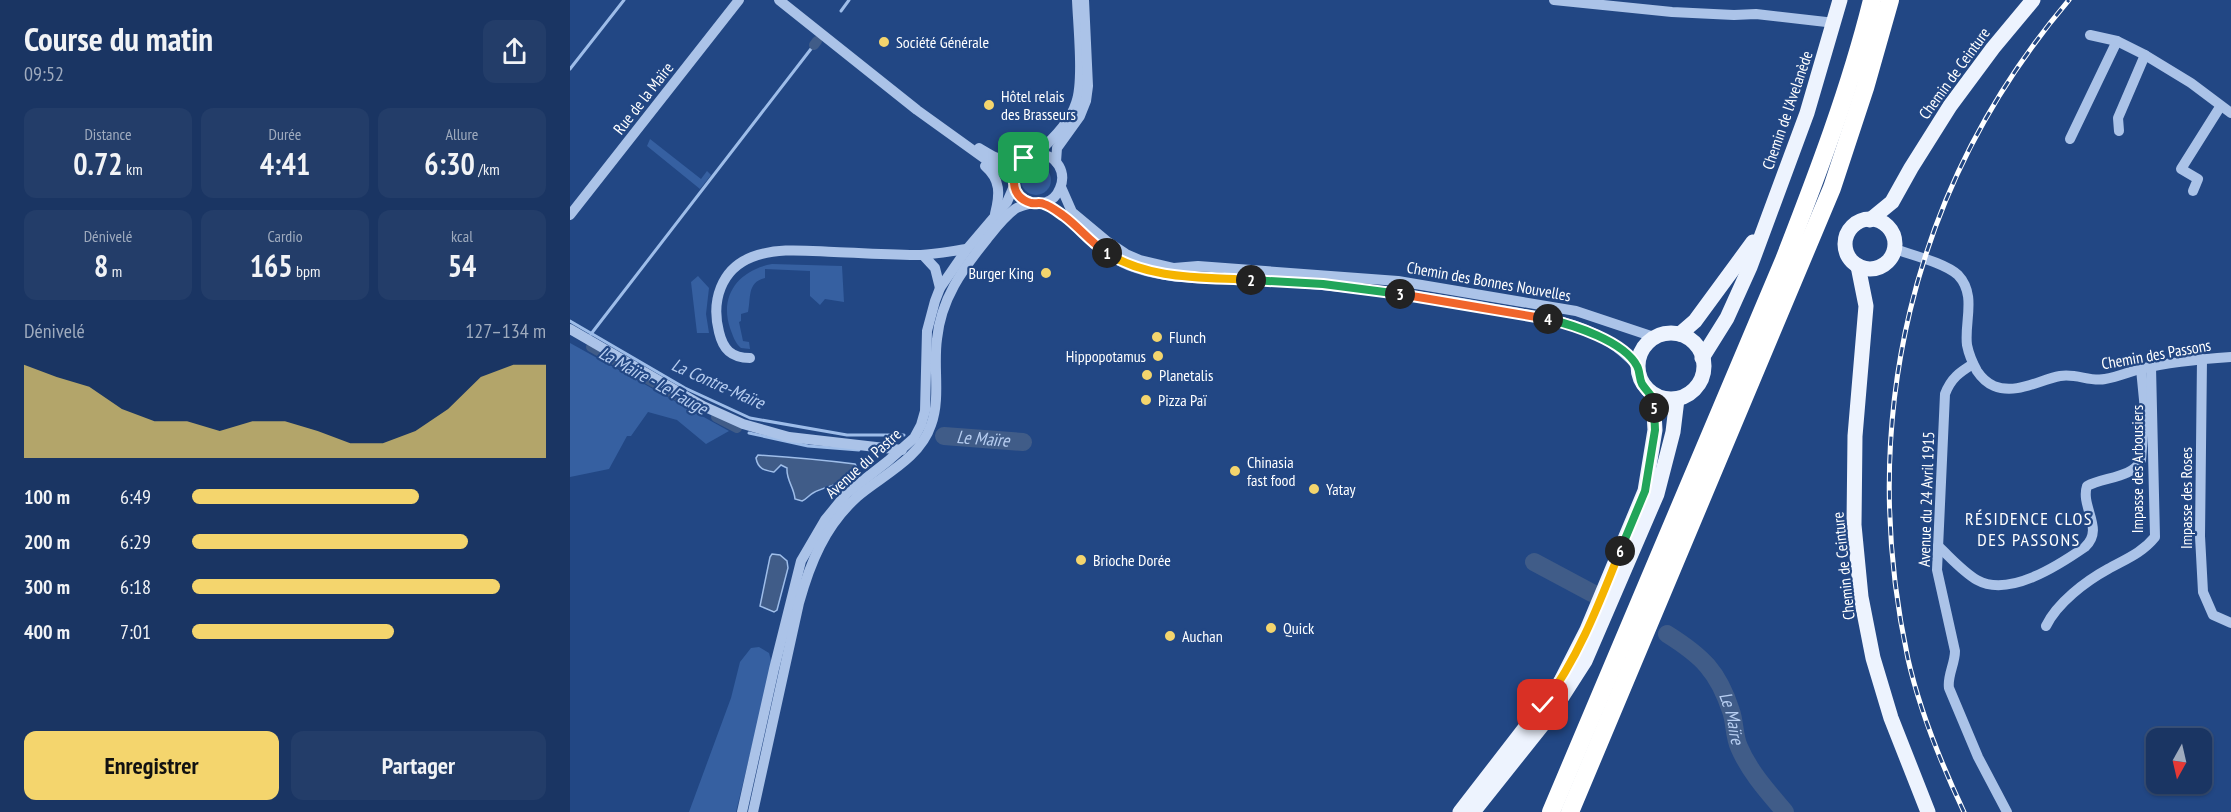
<!DOCTYPE html>
<html lang="fr">
<meta charset="utf-8">
<style>
:root{--surface:#1a3563;--page:#233d69;--text:#f1f3f6;--muted:#9fabbe;--line:#385078;--accent:#f4d56d}
body{margin:0;font-family:"PT Sans Narrow",sans-serif;background:var(--page);color:var(--text);height:100vh;display:flex;flex-direction:column;font-size:22px;white-space:nowrap}
*{box-sizing:border-box;margin:0}
p{font-size:20px;color:var(--muted)}
.icon{flex:none;width:33px;height:33px;fill:none;stroke:currentColor;stroke-width:2;stroke-linecap:round;stroke-linejoin:round}
.map{position:relative;flex:1;overflow:hidden}
.drawer{display:flex;flex-direction:column;background:var(--surface);width:570px}
.drawer>*{flex:none}
.needle{width:39px;rotate:188deg}
.fabs{position:absolute;left:1576px;top:728px;display:grid;gap:12px}
.fabs a{display:grid;place-items:center;width:66px;height:66px;border-radius:12px;background:var(--surface);box-shadow:0 2px 4px #0004,0 0 0 2px var(--line);font-size:30px}
.pin{position:absolute;display:grid;place-items:center;width:51px;height:51px;color:#fff;margin:-26px;border-radius:12px;box-shadow:0 3px 9px #0006}
.km{position:absolute;width:30px;height:30px;margin:-15px;border-radius:50%;background:#222;color:#fff;font-size:16px;line-height:30px;text-align:center}
.round{display:grid;place-items:center;flex:none;width:63px;height:63px;border-radius:12px;background:var(--page)}
.overview{display:flex;align-items:center;justify-content:space-between;height:102px;padding:0 24px}
h1{font-size:33px;font-weight:700;line-height:45px}
.figures{display:grid;grid-template-columns:repeat(3,1fr);gap:9px;height:102px;padding:6px 24px}
.figures div{display:grid;align-content:center;border-radius:12px;background:var(--page);text-align:center}
.figures b{font-size:30px;font-weight:700}
.figures small{font-size:16px;font-weight:400}
.figures p{font-size:16px}
.chart{height:168px;padding:12px 24px}
.chart p{display:flex;justify-content:space-between}
.chart svg{width:100%;height:108px;margin-top:6px;fill:var(--accent);opacity:.7}
.button{display:flex;gap:12px;margin-top:auto;padding:12px 24px}
.button a{flex:1;height:69px;border-radius:12px;background:var(--accent);color:#111;font-size:24px;font-weight:700;line-height:69px;text-align:center}
.button a+a{background:var(--page);color:var(--text)}
ul{padding:0 24px;list-style:none;font-size:20px}
li{display:grid;grid-template-columns:96px 72px 1fr;align-items:center;height:45px}
li i{height:15px;border-radius:8px;background:var(--accent)}
main{display:flex;flex:1;min-height:0}
.map>svg:first-child{display:block}
.green{fill:#3660a1}
.water{fill:#405c88;stroke:#9ebde9;stroke-width:1.5}
.lines{fill:none;stroke-linecap:round;stroke-linejoin:round}
.stream{stroke:#9ebde9;stroke-width:3}
.canal{stroke:#405c88;stroke-width:10}
.river{stroke:#405c88;stroke-width:18}
.minor{stroke:#abc3e8;stroke-width:10}
.major{stroke:#edf3fe;stroke-width:15}
.highway{stroke:#fff;stroke-width:18}
.rail-casing{stroke:#fff;stroke-width:5}
.rail{stroke:#224784;stroke-width:3;stroke-dasharray:9;stroke-linecap:butt}
.split-1-casing{stroke:#fff;stroke-width:12}
.split-2-casing{stroke:#fff;stroke-width:12}
.split-3-casing{stroke:#fff;stroke-width:12}
.split-4-casing{stroke:#fff;stroke-width:12}
.split-5-casing{stroke:#fff;stroke-width:12}
.split-6-casing{stroke:#fff;stroke-width:12}
.split-7-casing{stroke:#fff;stroke-width:12}
.split-1{stroke:#f0652b;stroke-width:8}
.split-2{stroke:#f5b400;stroke-width:8}
.split-3{stroke:#22a559;stroke-width:8}
.split-4{stroke:#f0652b;stroke-width:8}
.split-5{stroke:#22a559;stroke-width:8}
.split-6{stroke:#22a559;stroke-width:8}
.split-7{stroke:#f5b400;stroke-width:8}
.poi-dot{fill:#f4d56d;stroke:#224784;stroke-width:2}
.labels{text-anchor:middle;stroke-width:4.5;stroke-linejoin:round;paint-order:stroke}
.poi-label{font-size:16px;fill:#fff;stroke:#224784;text-anchor:start}
.street-label{font-size:16px;fill:#fff;stroke:#224784}
.water-label{font-size:18px;font-style:italic;fill:#b6cdf0;stroke:#224784}
.neighbourhood-label{font-size:18px;letter-spacing:1.5px;fill:#fff;stroke:#224784}
</style>
<main>
<section class="drawer">
<div class="overview"><div><h1>Course du matin</h1><p>09:52</p></div><a class="round"><svg class="icon" aria-label="share" viewBox="0 0 24 24"><path d="M12 15V3M7 8l5-5 5 5M5 13v7h14v-7"/></svg></a></div>
<div class="figures">
<div><p>Distance</p><b>0.72<small> km</small></b></div>
<div><p>Durée</p><b>4:41</b></div>
<div><p>Allure</p><b>6:30<small> /km</small></b></div>
</div>
<div class="figures">
<div><p>Dénivelé</p><b>8<small> m</small></b></div>
<div><p>Cardio</p><b>165<small> bpm</small></b></div>
<div><p>kcal</p><b>54</b></div>
</div>
<div class="chart"><p><span>Dénivelé</span>127–134 m</p>
<svg viewBox="0 0 160 44" preserveAspectRatio="none"><path d="M0 44V6L10 11L20 15L30 24L40 29L50 29L60 33L70 29L80 29L90 33L100 38L110 38L120 33L130 24L140 11L150 6L160 6V44z"/></svg>
</div>
<ul>
<li><b>100 m</b>6:49<i style="width:64%"></i></li>
<li><b>200 m</b>6:29<i style="width:78%"></i></li>
<li><b>300 m</b>6:18<i style="width:87%"></i></li>
<li><b>400 m</b>7:01<i style="width:57%"></i></li>
</ul>
<div class="button"><a>Enregistrer</a><a>Partager</a></div>
</section>
<div class="map">
<svg width="1661" height="812" viewBox="0 0 1661 812">
<rect width="100%" height="100%" fill="#224784"/>
<!-- green -->
<g class="green">
<path d="M 80,139 L 131,179 L 137,171 L 141,175 L 130,189 L 77,146 Z"/>
<circle cx="466" cy="180" r="15"/>
<path d="M 202,264 L 272,266 L 274,302 L 255,299 L 250,305 L 240,296 L 240,271 L 195,269 L 195,278 C 177,282 181,298 178,312 L 171,314 L 171,321 L 169,322 L 173,341 L 179,342 L 180,349 L 171,348 C 165,343 163,336 160,328 C 149,295 169,270 202,264 Z"/>
<path d="M 128,276 L 139,288 L 136,314 L 139,333 L 127,333 L 121,282 Z"/>
<path d="M 0,343 L 159,431 L 136,444 L 107,420 L 78,412 L 61,436 L 57,436 L 39,469 L 0,477 Z"/>
<path d="M 189,647 L 199,653 L 202,664 L 166,812 L 119,812 L 161,698 L 170,662 L 181,648 Z"/>
</g>
<!-- water -->
<g class="water">
<path d="M 188,455 C 220,457 253,460 285,464 L 287,467 C 279,486 258,484 243,493 C 239,495 237,499 232,501 L 225,499 C 224,487 216,480 217,468 L 211,465 L 204,472 C 194,470 188,469 186,458 Z"/>
<path d="M 202,554 L 210,555 L 217,561 L 218,568 L 207,610 L 204,612 L 190,606 L 200,557 Z"/>
</g>
<g class="lines">
<!-- stream -->
<g class="stream">
<path d="M 271,11 L 279,0"/>
<path d="M 0,69 L 54,0"/>
<path d="M 0,321 L 115,388 L 180,418 L 277,435 L 334,435"/>
<path d="M 21,334 L 244,45"/>
<path d="M 179,433 L 238,446 L 289,450"/>
</g>
<!-- canal -->
<g class="canal">
<path d="M 244,45 L 247,41"/>
<path d="M 21,347 L 109,397"/>
<path d="M 146,417 L 167,428"/>
</g>
<!-- river -->
<g class="river">
<path id="s1" d="M 374,436 L 453,442"/>
<path d="M 964,562 L 1022,593"/>
<path id="s2" d="M 1097,634 C 1132,656 1148,671 1161,711 C 1165,722 1164,736 1169,747 C 1179,771 1198,792 1215,812"/>
</g>
<!-- minor -->
<g class="minor">
<path d="M 209,0 L 347,110 L 443,179"/>
<path d="M 984,0 L 1102,12 L 1164,15 L 1186,14 L 1265,23"/>
<path d="M 1520,35 L 1547,41 L 1575,55 L 1621,83 L 1661,113"/>
<path d="M 1549,131 L 1548,118 L 1575,55"/>
<path d="M 1500,139 L 1547,41"/>
<path d="M 409,148 C 419,154 427,160 439,160 C 457,161 477,145 489,166 C 493,173 493,181 490,188 C 477,222 421,195 454,158"/>
<path d="M 466,154 C 481,141 500,123 506,103 C 514,82 508,25 507,0"/>
<path d="M 486,162 L 487,148 L 510,116 L 516,101 L 518,86 L 514,0"/>
<path d="M 415,166 C 431,180 430,194 425,214"/>
<path d="M 491,187 L 502,212 L 538,242 L 556,254 L 570,260 L 604,268 L 628,266 L 828,281 L 1006,311 L 1084,337"/>
<path d="M 1623,191 L 1628,179 L 1611,169 L 1650,107"/>
<path d="M 473,203 C 481,208 489,212 496,218 C 519,236 537,259 566,268 C 604,281 648,278 688,280 C 762,285 836,293 909,306 C 940,312 973,316 1003,325 C 1028,333 1050,347 1067,366"/>
<path d="M 0,215 L 169,0"/>
<path d="M 1325,249 C 1342,255 1375,263 1388,275 C 1407,295 1394,322 1397,345 C 1399,355 1402,362 1407,371 C 1411,377 1417,383 1424,386 C 1446,395 1469,380 1490,376 C 1506,373 1520,382 1535,379 C 1547,377 1559,372 1570,369 C 1600,362 1631,359 1661,357"/>
<path d="M 353,255 L 365,268 L 370,288"/>
<path d="M 0,329 L 133,406 L 173,424 L 219,437 L 332,450"/>
<path d="M 180,358 C 161,358 153,349 149,332 C 141,301 151,269 182,257 C 207,247 238,251 264,252 C 293,253 322,255 351,255 C 366,254 382,251 397,249"/>
<path d="M 1632,359 L 1630,536 L 1633,592 L 1643,615 L 1661,623"/>
<path d="M 1403,364 C 1390,372 1381,378 1375,394 L 1367,570 L 1385,651 C 1385,664 1377,676 1379,688 L 1408,757 L 1437,812"/>
<path d="M 1368,546 C 1380,557 1393,572 1407,580 C 1439,598 1489,565 1515,547 C 1535,529 1510,507 1517,486 C 1533,477 1563,478 1571,460 L 1575,410 L 1571,369"/>
<path d="M 1476,626 C 1487,603 1516,581 1538,569 C 1556,559 1572,553 1585,537 L 1581,367"/>
<path d="M 172,812 L 204,669 L 231,561 L 255,520 L 277,493 L 318,461 L 344,438 L 351,425 L 355,411 L 357,331 L 365,301 L 370,288 L 397,249 L 437,202 L 444,186"/>
<path d="M 183,812 L 229,603 C 240,563 255,526 287,497 C 311,476 350,459 361,425 C 371,398 363,367 367,339 C 371,299 392,270 417,239 C 425,229 434,217 445,209 C 449,206 456,205 462,203"/>
</g>
<!-- major -->
<g class="major">
<circle cx="1300" cy="244" r="25"/>
<path d="M 1300,220 L 1322,202 L 1341,168 L 1380,106 L 1423,48 L 1463,0"/>
<path d="M 1288,266 L 1296,306 L 1285,436 L 1284,525 L 1291,597 L 1303,658 L 1321,718 L 1358,812"/>
<circle cx="1101" cy="366" r="33"/>
<path d="M 1110,334 L 1125,321 L 1183,242"/>
<path d="M 1132,358 L 1157,318 L 1180,267 L 1237,113 L 1270,0"/>
<path d="M 890,812 L 990,683 L 1017,630 L 1075,491 L 1085,430 L 1083,395"/>
<path d="M 903,812 L 981,714 L 1015,661 L 1087,494 L 1103,432 L 1107,399"/>
</g>
<!-- highway -->
<g class="highway">
<path d="M 981,812 L 1214,260 C 1247,175 1280,89 1302,0"/>
<path d="M 1000,812 L 1262,188 L 1295,88 L 1320,0"/>
</g>
<defs>
<path id="rail" d="M 1394,812 C 1371,763 1350,712 1338,659 C 1287,422 1341,186 1499,0"/>
</defs>
<!-- rail casing -->
<use href="#rail" class="rail-casing"/>
<!-- rail -->
<use href="#rail" class="rail"/>
</g>
<g class="lines">
<defs>
<path id="split-1" d="M 454,158 C 441,172 438,196 461,203 C 465,204 470,202 474,204 C 481,206 488,212 494,216 C 509,227 521,243 537,253"/>
<path id="split-2" d="M 537,253 C 580,280 632,277 681,280"/>
<path id="split-3" d="M 681,280 L 753,284 L 830,294"/>
<path id="split-4" d="M 830,294 L 978,319"/>
<path id="split-5" d="M 978,319 C 1003,325 1054,341 1067,366 C 1070,371 1069,378 1072,384 C 1079,395 1083,393 1084,408"/>
<path id="split-6" d="M 1050,551 L 1075,491 L 1085,430 L 1084,408"/>
<path id="split-7" d="M 973,705 C 1008,659 1029,604 1050,551"/>
</defs>
<!-- split-1 casing -->
<use href="#split-1" class="split-1-casing"/>
<!-- split-2 casing -->
<use href="#split-2" class="split-2-casing"/>
<!-- split-3 casing -->
<use href="#split-3" class="split-3-casing"/>
<!-- split-4 casing -->
<use href="#split-4" class="split-4-casing"/>
<!-- split-5 casing -->
<use href="#split-5" class="split-5-casing"/>
<!-- split-6 casing -->
<use href="#split-6" class="split-6-casing"/>
<!-- split-7 casing -->
<use href="#split-7" class="split-7-casing"/>
<!-- split-1 -->
<use href="#split-1" class="split-1"/>
<!-- split-2 -->
<use href="#split-2" class="split-2"/>
<!-- split-3 -->
<use href="#split-3" class="split-3"/>
<!-- split-4 -->
<use href="#split-4" class="split-4"/>
<!-- split-5 -->
<use href="#split-5" class="split-5"/>
<!-- split-6 -->
<use href="#split-6" class="split-6"/>
<!-- split-7 -->
<use href="#split-7" class="split-7"/>
</g>
<!-- markers -->
<g class="poi-dot">
<circle cx="314" cy="42" r="6"/>
<circle cx="419" cy="105" r="6"/>
<circle cx="476" cy="273" r="6"/>
<circle cx="587" cy="337" r="6"/>
<circle cx="588" cy="356" r="6"/>
<circle cx="577" cy="375" r="6"/>
<circle cx="576" cy="400" r="6"/>
<circle cx="665" cy="471" r="6"/>
<circle cx="744" cy="489" r="6"/>
<circle cx="511" cy="560" r="6"/>
<circle cx="701" cy="628" r="6"/>
<circle cx="600" cy="636" r="6"/>
</g>
<g class="labels">
<!-- poi labels -->
<g class="poi-label">
<text x="326" y="48">Société Générale</text>
<text x="431" y="102">Hôtel relais<tspan x="431" dy="18">des Brasseurs</tspan></text>
<text x="464" y="279" text-anchor="end">Burger King</text>
<text x="599" y="343">Flunch</text>
<text x="576" y="362" text-anchor="end">Hippopotamus</text>
<text x="589" y="381">Planetalis</text>
<text x="588" y="406">Pizza Paï</text>
<text x="677" y="468">Chinasia<tspan x="677" dy="18">fast food</tspan></text>
<text x="756" y="495">Yatay</text>
<text x="523" y="566">Brioche Dorée</text>
<text x="713" y="634">Quick</text>
<text x="612" y="642">Auchan</text>
</g>
<!-- street labels -->
<g class="street-label">
<text transform="translate(1384 73) rotate(-54)" y="6">Chemin de Ceinture</text>
<text transform="translate(73 98) rotate(-52)" y="6">Rue de la Maïre</text>
<text transform="translate(1217 110) rotate(-71)" y="6">Chemin de l'Avelanède</text>
<text transform="translate(919 281) rotate(10)" y="6">Chemin des Bonnes Nouvelles</text>
<text transform="translate(1586 354) rotate(-10)" y="6">Chemin des Passons</text>
<text transform="translate(293 463) rotate(-42)" y="6">Avenue du Pastre</text>
<text transform="translate(1567 469) rotate(-90)" y="6">Impasse des Arbousiers</text>
<text transform="translate(1616 498) rotate(-90)" y="6">Impasse des Roses</text>
<text transform="translate(1356 499) rotate(-88)" y="6">Avenue du 24 Avril 1915</text>
<text transform="translate(1273 566) rotate(-96)" y="6">Chemin de Ceinture</text>
</g>
<!-- water labels -->
<g class="water-label">
<text transform="translate(83 381) rotate(29)" y="6">La Maïre - Le Fauge</text>
<text transform="translate(148 384) rotate(24)" y="6">La Contre-Maïre</text>
<text dy="6" stroke="none"><textPath href="#s1" startOffset="39">Le Maïre</textPath></text>
<text dy="6" stroke="none"><textPath href="#s2" startOffset="110">Le Maïre</textPath></text>
</g>
<!-- neighbourhood labels -->
<g class="neighbourhood-label">
<text x="1459" y="525">RÉSIDENCE CLOS<tspan x="1459" dy="21">DES PASSONS</tspan></text>
</g>
</g>
</svg>
<div class="fabs">
<a><svg class="needle" viewBox="-14 -14 28 28"><path d="M0-13l5 13h-10z" fill="#e53935"/><path d="M0 13l5-13h-10z" fill="#9fabbe"/></svg></a>
</div>
<div class="pin" style="left:454px;top:158px;background:#1e9e55"><svg class="icon" aria-label="arrive" viewBox="0 0 24 24"><path d="M6 21V4h12l-3 4 3 4H6"/></svg></div>
<div class="pin" style="left:973px;top:705px;background:#d93025"><svg class="icon" aria-label="check" viewBox="0 0 24 24"><path d="M5 12l5 5 9-10"/></svg></div>
<b class="km" style="left:537px;top:253px">1</b>
<b class="km" style="left:681px;top:280px">2</b>
<b class="km" style="left:830px;top:294px">3</b>
<b class="km" style="left:978px;top:319px">4</b>
<b class="km" style="left:1084px;top:408px">5</b>
<b class="km" style="left:1050px;top:551px">6</b>
</div>
</main>
